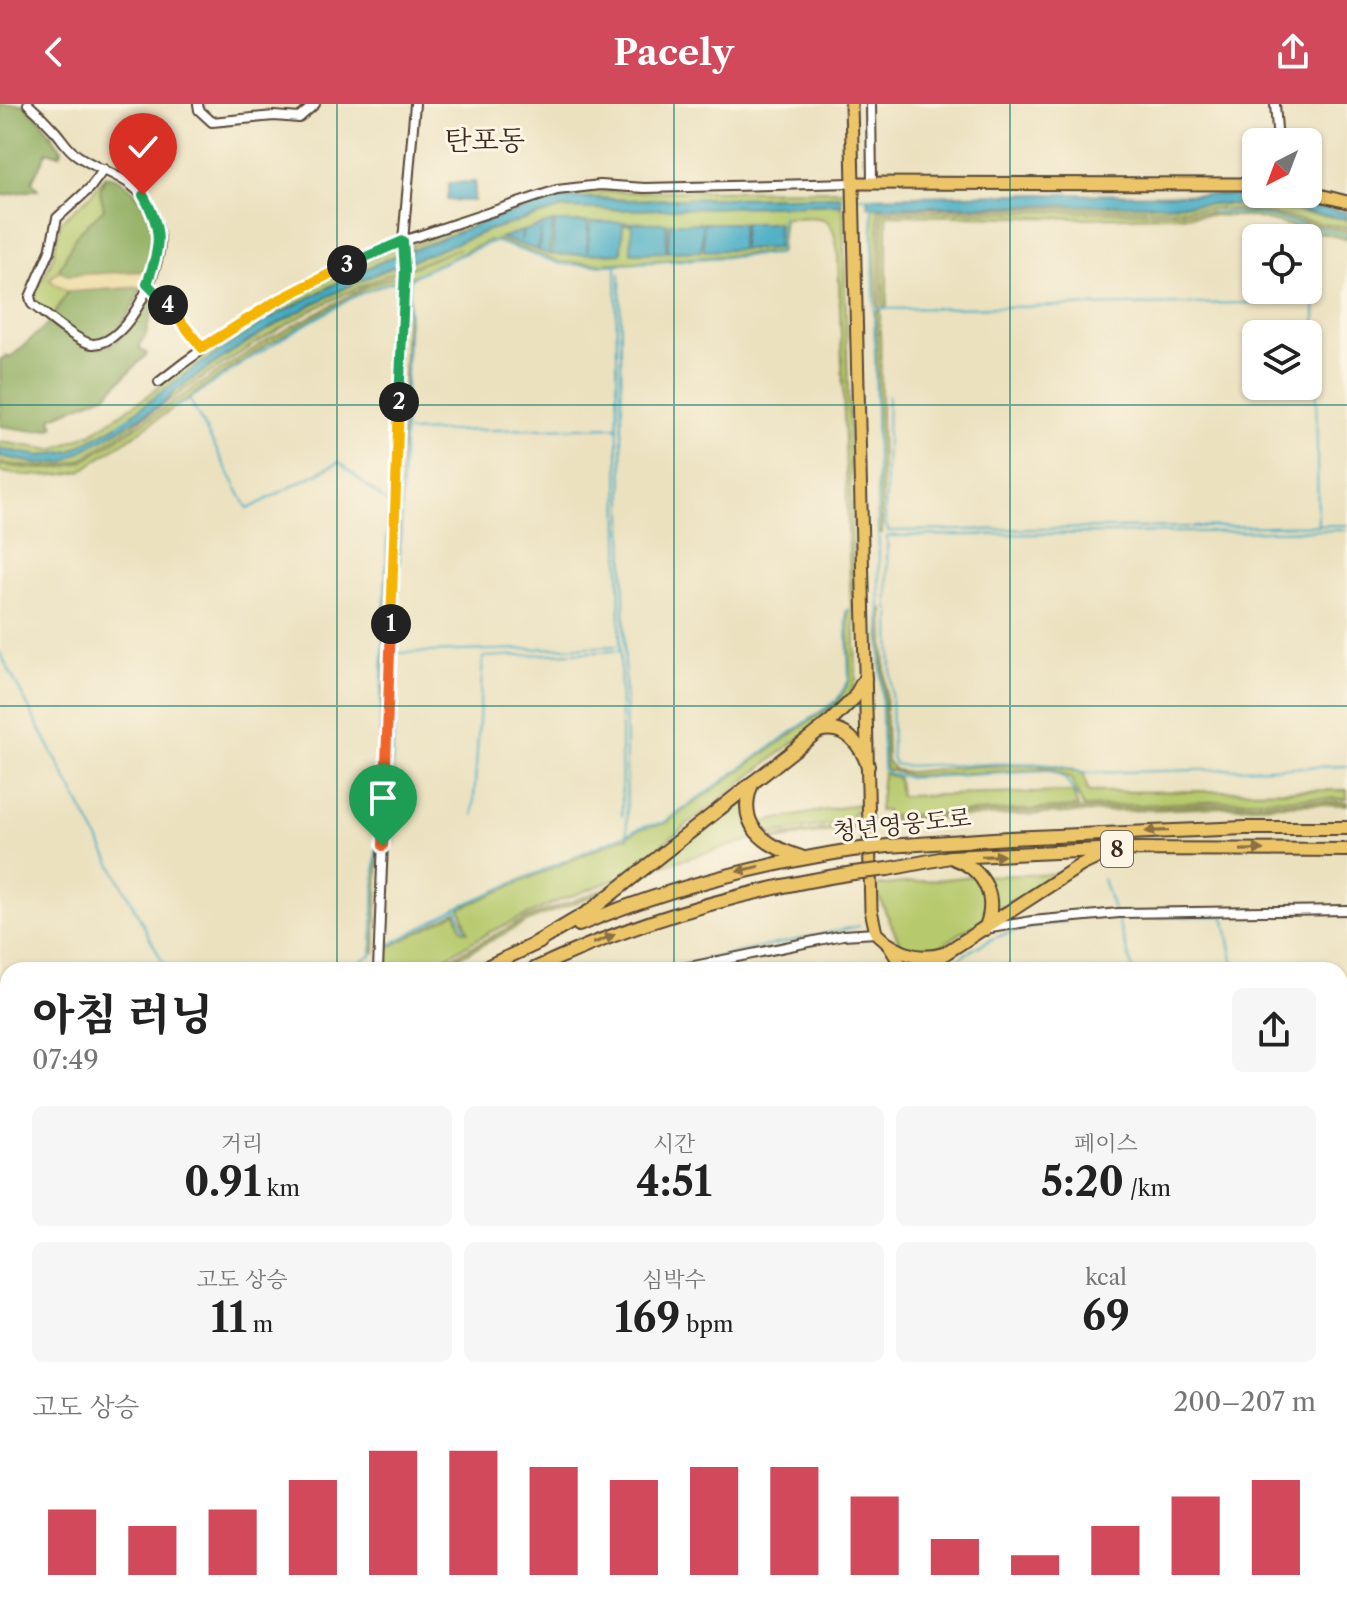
<!DOCTYPE html>
<html lang="ko">
<meta charset="utf-8">
<style>
:root{--surface:#fff;--page:#f6f6f6;--text:#222;--muted:#767676;--accent:#d1495b}
body{margin:0;font-family:"Libre Caslon Text","Noto Serif KR",serif;background:var(--page);color:var(--text);height:100vh;display:flex;flex-direction:column;font-size:30px;white-space:nowrap}
*{box-sizing:border-box;margin:0}
p{font-size:26px;color:var(--muted)}
.icon{flex:none;width:44px;height:44px;fill:none;stroke:currentColor;stroke-width:2;stroke-linecap:round;stroke-linejoin:round}
.map{position:relative;flex:1;overflow:hidden}
.sheet{position:absolute;left:0px;top:858px;width:1348px;height:648px;display:flex;flex-direction:column;background:var(--surface);border-radius:24px 24px 0 0;box-shadow:0 2px 6px #0004}
.sheet>*{flex:none}
.needle{width:52px;rotate:222deg}
.tools{position:absolute;left:1242px;top:24px;display:grid;gap:16px}
.tools a{display:grid;place-items:center;width:80px;height:80px;border-radius:12px;background:var(--surface);box-shadow:0 2px 6px #0004;font-size:40px}
.pin{position:absolute;display:grid;place-items:center;width:68px;height:68px;color:#fff;margin:-82px -34px;border-radius:50% 50% 50% 0;rotate:-45deg;box-shadow:0 0 8px #0007}
.pin .icon{rotate:45deg}
.km{position:absolute;width:40px;height:40px;margin:-20px;border-radius:50%;background:#222;color:#fff;font-size:22px;line-height:40px;text-align:center}
.round{display:grid;place-items:center;flex:none;width:84px;height:84px;border-radius:12px;background:var(--page)}
.headline{display:flex;align-items:center;justify-content:space-between;height:136px;padding:0 32px}
h1{font-size:44px;font-weight:800;line-height:60px}
.figures{display:grid;grid-template-columns:repeat(3,1fr);gap:12px;height:136px;padding:8px 32px}
.figures div{display:grid;align-content:center;border-radius:12px;background:var(--page);text-align:center}
.figures b{font-size:40px;font-weight:800}
.figures small{font-size:22px;font-weight:400}
.figures p{font-size:22px}
.chart{height:224px;padding:16px 32px}
.chart p{display:flex;justify-content:space-between}
.chart svg{width:100%;height:144px;margin-top:8px;stroke:var(--accent);stroke-width:6}
header{display:flex;justify-content:space-between;align-items:center;height:104px;padding:0 32px;background:var(--accent);color:#fff;font-size:36px;font-weight:800}
.map>svg:first-child{display:block}
.green{fill:#b6c96c;stroke:#787a45;stroke-width:2;fill-rule:evenodd}
.forest{fill:#90ad60;stroke:#666c3f;stroke-width:2}
.sand{fill:#eeda9e;stroke:#94825e;stroke-width:2}
.water{fill:#43abc3;stroke:#3f6a70;stroke-width:2}
.lines{fill:none;stroke-linecap:round;stroke-linejoin:round}
.stream{stroke:#43abc3;stroke-width:2}
.minor-casing{stroke:#554536;stroke-width:12}
.major-casing{stroke:#554536;stroke-width:15}
.highway-casing{stroke:#554536;stroke-width:16}
.minor{stroke:#fff;stroke-width:8}
.major{stroke:#edc569;stroke-width:11}
.highway{stroke:#edc569;stroke-width:12}
.highway-bridge-casing{stroke:#554536;stroke-width:16;stroke-linecap:butt}
.highway-bridge{stroke:#edc569;stroke-width:12}
.oneway{fill:#8b7040}
.split-1-casing{stroke:#fff;stroke-width:16}
.split-2-casing{stroke:#fff;stroke-width:16}
.split-3-casing{stroke:#fff;stroke-width:16}
.split-4-casing{stroke:#fff;stroke-width:16}
.split-5-casing{stroke:#fff;stroke-width:16}
.split-1{stroke:#f0652b;stroke-width:10}
.split-2{stroke:#f5b400;stroke-width:10}
.split-3{stroke:#22a559;stroke-width:10}
.split-4{stroke:#f5b400;stroke-width:10}
.split-5{stroke:#22a559;stroke-width:10}
.grid{fill:none;stroke:#0f766e;stroke-width:2;stroke-opacity:0.55}
.labels{text-anchor:middle;stroke-width:6;stroke-linejoin:round;paint-order:stroke}
.shield{fill:#fcf5e5;stroke:#75675a;stroke-width:2}
.shield-label{font-size:22px;font-weight:bold;fill:#3b2a1e}
.street-label{font-size:24px;fill:#3b2a1e;stroke:#fcf5e5}
.quarter-label{font-size:28px;fill:#3b2a1e;stroke:#fcf5e5}
</style>
<header><svg class="icon" aria-label="back" viewBox="0 0 24 24"><path d="M15 5l-7 7 7 7"/></svg>Pacely<svg class="icon" aria-label="share" viewBox="0 0 24 24"><path d="M12 15V3M7 8l5-5 5 5M5 13v7h14v-7"/></svg></header>
<div class="map">
<svg width="1347" height="1506" viewBox="0 0 1347 1506">
<rect width="100%" height="100%" fill="#fcf5e5"/>
<filter id="ink" filterUnits="userSpaceOnUse"><feTurbulence type="fractalNoise" baseFrequency=".0125" numOctaves="2"/><feDisplacementMap in="SourceGraphic" scale="16" xChannelSelector="R" yChannelSelector="G"/><feConvolveMatrix kernelMatrix="1 2 1 2 8 2 1 2 1" color-interpolation-filters="sRGB"/></filter>
<filter id="wash" filterUnits="userSpaceOnUse"><feTurbulence type="fractalNoise" baseFrequency=".006" numOctaves="4" result="noise"/><feDisplacementMap in="SourceGraphic" scale="32" xChannelSelector="R" yChannelSelector="G"/><feGaussianBlur stdDeviation="1.8" result="paint"/><feColorMatrix in="noise" values="0 0 0 0 0 0 0 0 0 0 0 0 0 0 0 0 0 1.4 0 .05"/><feComposite in="paint" operator="in"/></filter>
<g filter="url(#wash)">
<rect width="100%" height="100%" fill="#ebe1bf"/>
<!-- green -->
<g class="green">
<path d="M 105,72 L 100,87 L 104,105 L 77,130 L 59,166 L 49,176 L 68,188 L 52,213 L 36,200 L 34,187 L 43,175 L 53,153 L 61,117 L 90,92 Z"/>
<path d="M 841,86 L 841,92 L 628,96 L 584,93 L 551,96 L 491,115 L 410,147 L 412,141 L 472,117 L 563,88 Z"/>
<path d="M 842,100 L 840,104 L 843,105 L 856,576 L 849,592 L 828,612 L 617,775 L 558,797 L 492,827 L 422,866 L 383,866 L 382,847 L 456,808 L 462,826 L 468,827 L 460,804 L 624,733 L 628,734 L 628,731 L 645,723 L 664,720 L 838,597 L 850,576 L 848,507 L 851,504 L 838,150 C 833,106 823,114 784,114 L 780,148 L 606,160 L 560,158 L 497,136 L 488,137 L 409,174 L 396,550 L 394,550 L 408,165 L 459,144 L 409,164 L 411,157 L 486,127 L 564,104 L 628,106 ZM 553,119 L 539,126 L 537,146 L 502,134 L 522,128 L 521,138 L 523,127 ZM 555,119 L 588,119 L 587,148 L 589,148 L 591,119 L 667,120 L 666,147 L 668,147 L 670,120 L 741,119 L 740,144 L 743,144 L 778,120 L 777,144 L 704,146 L 705,121 L 703,120 L 701,147 L 631,149 L 632,120 L 623,120 L 620,149 L 553,151 Z"/>
<path d="M 1137,100 L 1245,100 L 1347,115 L 1347,124 L 1253,107 L 1220,105 L 879,104 L 880,204 L 877,204 L 872,103 Z"/>
<path d="M 882,107 L 1220,108 L 1253,109 L 1347,127 L 1347,135 L 1253,113 L 1213,111 L 1084,114 L 887,111 L 887,203 L 883,203 Z"/>
<path d="M 398,142 L 399,150 L 350,172 L 267,216 L 181,273 L 124,317 L 71,347 L 41,352 L 0,345 L 0,338 L 53,346 L 92,329 L 149,291 L 202,248 L 259,212 L 315,181 Z"/>
<path d="M 400,160 L 401,166 C 287,207 183,289 83,355 C 55,367 30,363 0,359 L 0,352 L 38,360 L 64,358 L 164,299 L 173,289 C 243,237 319,192 400,160 Z"/>
<path d="M 401,169 L 400,175 L 358,190 L 266,241 L 81,367 C 53,374 28,372 0,368 L 0,361 C 30,365 55,369 84,357 L 267,236 L 365,183 Z"/>
<path d="M 400,178 L 383,576 L 397,179 Z"/>
<path d="M 876,207 L 880,207 L 882,429 L 878,429 Z"/>
<path d="M 883,505 L 887,657 L 895,666 L 909,668 C 955,664 1043,654 1084,670 L 1088,688 L 1347,686 L 1347,695 L 1307,694 L 1083,703 L 1071,675 L 1051,665 L 910,672 L 886,665 L 884,657 L 880,506 Z"/>
<path d="M 396,553 L 385,835 L 389,840 L 384,843 Z"/>
<path d="M 383,582 L 385,582 L 375,848 L 372,849 Z"/>
<path d="M 820,631 L 823,634 L 760,686 C 757,696 755,710 763,718 L 859,700 L 859,707 L 853,708 L 854,716 L 767,731 L 752,713 L 755,683 Z"/>
<path d="M 883,669 L 898,674 L 900,692 L 1073,688 L 1078,703 L 887,712 L 886,706 L 879,707 Z"/>
<path d="M 745,687 L 757,734 L 643,767 Z"/>
<path d="M 1307,697 L 1347,698 L 1347,701 L 1307,700 L 906,715 L 776,736 L 772,734 L 906,712 Z"/>
<path d="M 1058,770 L 994,813 L 983,772 Z"/>
<path d="M 974,772 L 987,795 L 982,819 C 949,828 943,857 901,842 L 874,782 Z"/>
<path d="M 610,783 L 606,787 L 528,817 L 435,866 L 428,866 L 527,814 Z"/>
</g>
<!-- forest -->
<g class="forest">
<path d="M 0,0 L 23,0 L 42,18 L 62,46 L 59,51 L 47,47 L 32,77 L 38,85 L 0,92 Z"/>
<path d="M 105,72 C 132,73 156,112 156,137 C 156,148 152,158 147,167 L 67,171 L 59,166 L 77,130 L 104,105 L 100,87 Z"/>
<path d="M 142,183 C 133,202 114,247 85,235 C 74,230 62,220 52,213 L 68,188 Z"/>
<path d="M 152,194 L 155,196 L 146,230 L 139,244 L 147,250 L 107,290 L 51,314 L 54,324 L 35,327 L 0,322 L 0,256 L 6,252 L 10,254 L 51,217 C 83,240 105,263 132,217 C 138,208 142,198 152,194 Z"/>
</g>
<!-- sand -->
<path class="sand" d="M 59,166 L 67,171 L 147,167 L 142,183 L 68,188 L 49,176 Z"/>
<!-- water -->
<g class="water">
<path d="M 475,78 L 474,97 L 447,96 L 449,79 Z"/>
<path d="M 1007,90 L 1240,91 L 1347,108 L 1347,115 L 1285,105 L 1225,100 L 872,103 L 868,102 L 867,93 Z"/>
<path d="M 841,92 L 842,100 L 628,106 L 564,104 L 486,127 L 411,157 L 410,147 L 491,115 L 565,93 L 628,96 Z"/>
<path d="M 553,118 L 549,150 L 539,147 L 541,126 L 537,146 L 500,134 L 522,127 L 521,137 L 523,127 Z"/>
<path d="M 555,118 L 588,118 L 587,148 L 591,118 L 667,119 L 666,146 L 668,147 L 670,119 L 742,119 L 740,143 L 742,144 L 744,119 L 778,119 L 777,144 L 704,147 L 703,120 L 701,147 L 631,149 L 632,121 L 623,120 L 621,149 L 552,151 Z"/>
<path d="M 399,150 L 400,160 C 319,192 243,237 173,289 L 164,299 L 64,358 L 38,360 L 0,352 L 0,345 L 41,352 L 71,347 L 124,317 L 181,273 L 267,216 L 350,172 Z"/>
</g>
<g class="lines">
<!-- stream -->
<g class="stream">
<path d="M 858,93 L 872,93"/>
<path d="M 872,102 L 883,665 L 890,670 L 911,674 L 1051,667 L 1065,674 L 1077,693"/>
<path d="M 1212,108 L 1255,110 L 1347,131"/>
<path d="M 616,159 L 622,712"/>
<path d="M 620,170 L 627,728"/>
<path d="M 411,175 L 417,170 L 489,139 L 497,138 L 560,160 L 572,161 L 608,161 L 778,150 L 782,112"/>
<path d="M 877,205 L 1315,198 L 1318,422"/>
<path d="M 888,291 L 885,416 L 888,427 L 1347,421"/>
<path d="M 190,295 C 236,263 282,233 331,206 C 352,194 374,181 399,177"/>
<path d="M 173,304 L 189,296 L 191,298 L 248,405 L 339,358 L 387,399"/>
<path d="M 119,320 L 130,312"/>
<path d="M 408,328 L 617,323"/>
<path d="M 888,502 L 887,433 L 889,432 L 1347,426"/>
<path d="M 886,503 L 890,506 L 892,653 L 895,660 C 908,664 924,660 939,661 C 985,663 1039,651 1083,669 L 1347,662"/>
<path d="M 0,549 L 167,866"/>
<path d="M 397,549 L 617,542"/>
<path d="M 473,711 L 483,553 L 619,547"/>
<path d="M 1103,775 L 1114,808"/>
<path d="M 457,805 L 465,825"/>
<path d="M 1104,814 L 1224,812 L 1235,866"/>
<path d="M 1117,814 L 1133,866"/>
<path d="M 390,841 L 386,834 L 410,175"/>
<path d="M 384,844 L 460,802 L 645,722 L 663,719 L 837,596 L 849,576 L 846,507 L 851,504"/>
<path d="M 372,851 L 396,177"/>
<path d="M 344,866 L 371,851"/>
<path d="M 657,866 L 859,822"/>
<path d="M 944,866 C 987,831 1012,825 1066,818"/>
<path d="M 0,1014 L 8,1029"/>
<path d="M 0,1026 L 8,1041"/>
<path d="M 0,1079 L 8,1074"/>
<path d="M 0,1251 L 8,1246"/>
<path d="M 428,1498 L 433,1506"/>
<path d="M 1301,1498 L 1302,1506"/>
<path d="M 387,1506 L 397,1498"/>
</g>
</g>
</g>
<g filter="url(#ink)">
<g class="lines">
<defs>
<g id="minor">
<path d="M 28,0 C 37,8 46,17 54,26 C 61,33 66,43 74,49 C 102,71 132,69 151,105 C 155,113 159,124 160,134 C 162,163 128,241 93,240 C 78,239 45,210 32,200 L 30,193 L 50,147 L 57,114 L 90,84 L 104,65"/>
<path d="M 198,0 L 199,6 L 212,18 L 274,12 L 299,14 L 315,0"/>
<path d="M 415,0 L 403,137 L 557,86 L 600,81 L 645,84 L 852,79"/>
<path d="M 871,0 L 872,79"/>
<path d="M 1275,0 L 1278,38"/>
<path d="M 147,180 L 161,193 L 202,244"/>
<path d="M 159,278 C 233,218 316,174 403,137 L 405,166 L 378,866"/>
<path d="M 985,825 L 1032,817 L 1119,809 L 1347,806"/>
<path d="M 675,866 L 843,831 L 876,829"/>
<path d="M 1340,1322 L 1347,1320"/>
<path d="M 509,1498 L 514,1506"/>
<path d="M 857,1498 L 858,1506"/>
<path d="M 394,1506 L 403,1498"/>
<path d="M 756,1506 L 763,1498"/>
</g>
<g id="major">
<path d="M 851,0 L 871,806 L 876,829 L 888,840 L 904,866"/>
<path d="M 852,79 L 1256,80"/>
<path d="M 1308,88 L 1347,98"/>
<path d="M 1259,1498 L 1261,1506"/>
</g>
<g id="highway">
<path d="M 819,627 C 845,620 860,640 868,662"/>
<path d="M 753,678 C 734,720 764,742 801,753"/>
<path d="M 888,742 L 1009,734 L 1245,724 L 1347,724"/>
<path d="M 955,755 C 986,767 998,795 985,825"/>
<path d="M 888,765 L 950,753 L 1120,745 L 1347,746"/>
<path d="M 579,821 C 667,784 758,761 852,746"/>
<path d="M 534,840 L 590,807 L 831,617 L 854,594 L 865,574"/>
<path d="M 888,840 C 907,852 921,856 944,850"/>
<path d="M 480,866 L 540,838"/>
<path d="M 532,866 C 635,817 741,787 853,769"/>
<path d="M 930,866 L 944,850 L 1081,761 L 1106,749"/>
<path d="M 0,1160 L 8,1155"/>
<path d="M 0,1187 L 8,1182"/>
</g>
</defs>
<!-- minor casing -->
<use href="#minor" class="minor-casing"/>
<!-- major casing -->
<use href="#major" class="major-casing"/>
<!-- highway casing -->
<use href="#highway" class="highway-casing"/>
<!-- minor -->
<use href="#minor" class="minor"/>
<!-- major -->
<use href="#major" class="major"/>
<!-- highway -->
<use href="#highway" class="highway"/>
<defs>
<g id="highway-bridge">
<path d="M 852,746 L 888,742"/>
<path d="M 853,769 L 888,765"/>
</g>
</defs>
<!-- highway-bridge casing -->
<use href="#highway-bridge" class="highway-bridge-casing"/>
<!-- highway-bridge -->
<use href="#highway-bridge" class="highway-bridge"/>
</g>
<!-- one-way arrows -->
<defs><path id="oneway-solid" d="M-6-.8H1V-3.2L6.5 0L1 3.2V.8H-6Z" transform="scale(2)"/></defs>
<g class="oneway">
<use href="#oneway-solid" transform="translate(1157 727) rotate(178)"/>
<use href="#oneway-solid" transform="translate(1252 746) rotate(-1)"/>
<use href="#oneway-solid" transform="translate(993 752) rotate(-2)"/>
<use href="#oneway-solid" transform="translate(748 765) rotate(167)"/>
<use href="#oneway-solid" transform="translate(604 835) rotate(-22)"/>
</g>
</g>
<g class="lines" filter="url(#ink)">
<defs>
<path id="split-1" d="M 383,742 L 391,520"/>
<path id="split-2" d="M 391,520 L 399,298"/>
<path id="split-3" d="M 347,161 L 403,137 L 405,166 L 399,298"/>
<path id="split-4" d="M 168,201 L 202,244 L 273,199 L 347,161"/>
<path id="split-5" d="M 143,91 C 164,127 160,142 147,180 L 168,201"/>
</defs>
<!-- split-1 casing -->
<use href="#split-1" class="split-1-casing"/>
<!-- split-2 casing -->
<use href="#split-2" class="split-2-casing"/>
<!-- split-3 casing -->
<use href="#split-3" class="split-3-casing"/>
<!-- split-4 casing -->
<use href="#split-4" class="split-4-casing"/>
<!-- split-5 casing -->
<use href="#split-5" class="split-5-casing"/>
<!-- split-1 -->
<use href="#split-1" class="split-1"/>
<!-- split-2 -->
<use href="#split-2" class="split-2"/>
<!-- split-3 -->
<use href="#split-3" class="split-3"/>
<!-- split-4 -->
<use href="#split-4" class="split-4"/>
<!-- split-5 -->
<use href="#split-5" class="split-5"/>
</g>
<!-- grid -->
<path class="grid" d="M 337,0 L 337,866M 674,0 L 674,866M 1010,0 L 1010,866M 0,301 L 1347,301M 0,602 L 1347,602M 0,904 L 8,904M 1340,904 L 1347,904M 0,1205 L 8,1205M 1340,1205 L 1347,1205M 337,1498 L 337,1506M 674,1498 L 674,1506M 1010,1498 L 1010,1506"/>
<g class="labels">
<!-- shield labels -->
<rect class="shield" x="1101" y="727" width="32" height="36" rx="6"/>
<g class="shield-label">
<text x="1117" y="753">8</text>
</g>
<!-- street labels -->
<g class="street-label">
<text transform="translate(902 721) rotate(-6)" y="8">청년영웅도로</text>
</g>
<!-- quarter labels -->
<g class="quarter-label">
<text x="485" y="46">탄포동</text>
</g>
</g>
</svg>
<div class="tools">
<a><svg class="needle" viewBox="-14 -14 28 28"><path d="M0-13l5 13h-10z" fill="#e53935"/><path d="M0 13l5-13h-10z" fill="#767676"/></svg></a>
<a><svg class="icon" aria-label="locate" viewBox="0 0 24 24"><circle cx="12" cy="12" r="6"/><path d="M12 2v4M12 18v4M2 12h4M18 12h4"/></svg></a>
<a><svg class="icon" aria-label="layers" viewBox="0 0 24 24"><path d="M12 4l9 5-9 5-9-5zM3 14l9 5 9-5"/></svg></a>
</div>
<div class="pin" style="left:383px;top:742px;background:#1e9e55"><svg class="icon" aria-label="arrive" viewBox="0 0 24 24"><path d="M6 21V4h12l-3 4 3 4H6"/></svg></div>
<div class="pin" style="left:143px;top:91px;background:#d93025"><svg class="icon" aria-label="check" viewBox="0 0 24 24"><path d="M5 12l5 5 9-10"/></svg></div>
<b class="km" style="left:391px;top:520px">1</b>
<b class="km" style="left:399px;top:298px">2</b>
<b class="km" style="left:347px;top:161px">3</b>
<b class="km" style="left:168px;top:201px">4</b>
<section class="sheet">
<div class="headline"><div><h1>아침 러닝</h1><p>07:49</p></div><a class="round"><svg class="icon" aria-label="share" viewBox="0 0 24 24"><path d="M12 15V3M7 8l5-5 5 5M5 13v7h14v-7"/></svg></a></div>
<div class="figures">
<div><p>거리</p><b>0.91<small> km</small></b></div>
<div><p>시간</p><b>4:51</b></div>
<div><p>페이스</p><b>5:20<small> /km</small></b></div>
</div>
<div class="figures">
<div><p>고도 상승</p><b>11<small> m</small></b></div>
<div><p>심박수</p><b>169<small> bpm</small></b></div>
<div><p>kcal</p><b>69</b></div>
</div>
<div class="chart"><p><span>고도 상승</span>200–207 m</p>
<svg viewBox="0 0 160 44" preserveAspectRatio="none"><path d="M5 44V24M15 44V29M25 44V24M35 44V15M45 44V6M55 44V6M65 44V11M75 44V15M85 44V11M95 44V11M105 44V20M115 44V33M125 44V38M135 44V29M145 44V20M155 44V15"/></svg>
</div>
</section>
</div>
